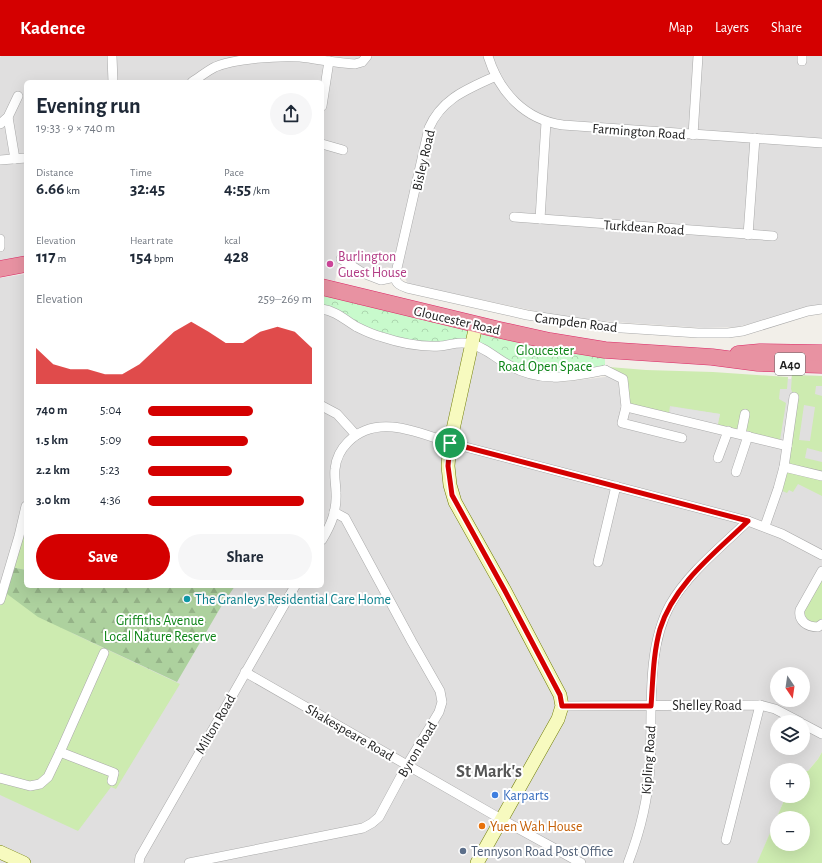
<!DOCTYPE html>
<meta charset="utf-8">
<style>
:root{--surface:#fff;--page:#f6f6f7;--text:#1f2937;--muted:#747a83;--accent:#d40000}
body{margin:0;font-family:"Alegreya Sans",sans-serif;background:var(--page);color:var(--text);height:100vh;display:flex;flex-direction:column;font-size:15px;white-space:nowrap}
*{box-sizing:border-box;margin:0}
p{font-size:13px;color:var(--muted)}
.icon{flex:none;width:22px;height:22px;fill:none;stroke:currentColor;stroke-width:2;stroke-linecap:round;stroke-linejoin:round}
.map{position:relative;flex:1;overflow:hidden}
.side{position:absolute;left:24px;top:24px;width:300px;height:508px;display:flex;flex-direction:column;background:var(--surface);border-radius:6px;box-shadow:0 4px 16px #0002}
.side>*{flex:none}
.needle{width:26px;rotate:167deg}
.fabs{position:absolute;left:770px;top:611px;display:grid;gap:8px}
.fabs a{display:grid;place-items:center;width:40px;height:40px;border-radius:50%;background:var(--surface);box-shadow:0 4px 16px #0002;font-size:20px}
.pin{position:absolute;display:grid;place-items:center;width:34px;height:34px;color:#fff;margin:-17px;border:2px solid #fff;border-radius:50%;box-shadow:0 1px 4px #0007}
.round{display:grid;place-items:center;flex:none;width:42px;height:42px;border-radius:21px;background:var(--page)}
.summary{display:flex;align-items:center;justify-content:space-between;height:68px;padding:0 12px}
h1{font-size:22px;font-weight:700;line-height:30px}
.metrics{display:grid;grid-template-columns:repeat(3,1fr);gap:6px;height:68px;padding:4px 12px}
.metrics div{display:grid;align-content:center}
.metrics b{font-size:17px;font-weight:700}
.metrics small{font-size:11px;font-weight:400}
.metrics p{font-size:11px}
.chart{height:112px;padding:8px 12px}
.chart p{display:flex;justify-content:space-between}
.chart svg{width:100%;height:72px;margin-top:4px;fill:var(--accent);opacity:.7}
.cta{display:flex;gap:8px;margin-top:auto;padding:8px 12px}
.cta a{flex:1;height:46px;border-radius:24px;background:var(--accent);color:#fff;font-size:16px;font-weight:700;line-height:46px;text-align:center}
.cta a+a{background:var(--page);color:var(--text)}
ul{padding:0 12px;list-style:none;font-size:13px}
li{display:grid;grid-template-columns:64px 48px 1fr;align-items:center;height:30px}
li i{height:10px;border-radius:5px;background:var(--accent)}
header{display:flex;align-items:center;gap:24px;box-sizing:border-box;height:56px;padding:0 20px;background:var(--accent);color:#fff}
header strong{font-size:19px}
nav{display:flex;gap:22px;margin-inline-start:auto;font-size:14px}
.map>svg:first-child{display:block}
.residential{fill:#e0dfdf;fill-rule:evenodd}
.grass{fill:#cdebb0;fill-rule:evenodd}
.forest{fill:url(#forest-firs)}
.park{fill:url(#park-crowns)}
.parking{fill:#e2e2e2}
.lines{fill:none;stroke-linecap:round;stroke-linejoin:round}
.street-casing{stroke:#a9a9a9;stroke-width:10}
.secondary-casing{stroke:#707d05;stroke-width:14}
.highway-casing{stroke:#dc2a67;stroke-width:17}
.street{stroke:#fff;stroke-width:9}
.secondary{stroke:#f7fabf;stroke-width:13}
.highway{stroke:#e892a2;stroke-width:16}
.route-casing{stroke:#fff;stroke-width:8}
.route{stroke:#d40000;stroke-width:5}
.hotel-dot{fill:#d1479c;stroke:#fff;stroke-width:1.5}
.culture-dot{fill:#0f9aa8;stroke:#fff;stroke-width:1.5}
.shop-dot{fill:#3f7fe0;stroke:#fff;stroke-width:1.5}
.food-dot{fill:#e8710a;stroke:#fff;stroke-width:1.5}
.service-dot{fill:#5c6f8a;stroke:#fff;stroke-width:1.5}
.labels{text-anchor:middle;stroke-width:4;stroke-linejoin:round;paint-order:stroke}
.shield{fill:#fff;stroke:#646464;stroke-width:1}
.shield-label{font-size:13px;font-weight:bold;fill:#222}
.street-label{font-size:14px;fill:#222;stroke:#fff}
.hotel-label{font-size:14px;fill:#b23c85;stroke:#fff;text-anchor:start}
.park-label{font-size:14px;fill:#0c8416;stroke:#fff}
.culture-label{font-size:14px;fill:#0d838f;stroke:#fff;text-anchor:start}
.shop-label{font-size:14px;fill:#366cbe;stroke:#fff;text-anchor:start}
.food-label{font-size:14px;fill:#c56008;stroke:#fff;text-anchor:start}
.service-label{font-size:14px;fill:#4e5e75;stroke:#fff;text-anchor:start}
.district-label{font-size:18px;font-weight:bold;fill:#555;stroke:#fff}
</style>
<header>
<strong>Kadence</strong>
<nav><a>Map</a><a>Layers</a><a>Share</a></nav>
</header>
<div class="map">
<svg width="822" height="807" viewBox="0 0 822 807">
<defs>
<pattern id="forest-firs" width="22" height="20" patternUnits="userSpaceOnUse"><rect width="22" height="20" fill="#add19e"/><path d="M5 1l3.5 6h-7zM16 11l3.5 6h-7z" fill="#95b388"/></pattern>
<pattern id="park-crowns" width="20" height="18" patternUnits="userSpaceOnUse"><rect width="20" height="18" fill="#c8facc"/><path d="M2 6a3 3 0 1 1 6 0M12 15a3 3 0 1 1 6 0" fill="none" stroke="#acd6af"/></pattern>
</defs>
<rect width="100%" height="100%" fill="#f2efe9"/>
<!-- residential -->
<g class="residential">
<path d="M 1,0 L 822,0 L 822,249 L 737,271 L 704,272 L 586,264 L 554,259 L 408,228 L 402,216 L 387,211 L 375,218 L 340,200 L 335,225 L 322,222 L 322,26 L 26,26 L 26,204 L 0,207 L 0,1 Z"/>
<path d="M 26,218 L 26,530 L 322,530 L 322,255 L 476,294 L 532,322 L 563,326 L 605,321 L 613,314 L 791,323 L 792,319 L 822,320 L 822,696 L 818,703 L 808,715 L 777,714 L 777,740 L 786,740 L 758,806 L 757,807 L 0,807 L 0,222 ZM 777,618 L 803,618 L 803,644 L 777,644 ZM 777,666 L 803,666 L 803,692 L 777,692 Z"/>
</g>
<!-- grass -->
<g class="grass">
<path d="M 609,311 L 646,314 L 713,316 L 788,321 L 787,333 L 780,333 L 779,343 L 786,347 L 780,384 L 722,372 L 718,368 L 720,358 L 670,350 L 669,357 L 630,349 L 628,325 Z"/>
<path d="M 792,319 L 822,320 L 822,330 L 816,330 L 815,338 L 822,340 L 822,396 L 807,392 L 805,402 L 822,406 L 822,440 L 798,428 L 793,436 L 789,434 L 787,437 L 778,433 L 794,341 L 791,333 ZM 804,349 L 815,351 L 810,385 L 799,384 Z"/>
<path d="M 26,453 L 26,514 L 11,511 Z"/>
<path d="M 822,515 L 822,568 L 802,565 L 800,554 Z"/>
<path d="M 3,535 L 74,578 L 180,628 L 116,733 L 111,731 L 78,775 L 0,739 L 0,544 Z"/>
<path d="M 822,696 L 822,807 L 757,807 L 786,740 L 803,740 L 803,715 L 808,715 L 818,703 ZM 777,762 L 803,762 L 803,788 L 777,788 Z"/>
</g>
<!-- forest -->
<path class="forest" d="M 11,511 L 26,514 L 26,530 L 235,530 L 222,549 L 177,626 L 38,561 L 3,535 Z"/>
<!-- park -->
<path class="park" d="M 322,231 L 605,294 L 605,314 L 535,319 L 480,290 L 407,288 L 322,253 Z"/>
<!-- parking -->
<path class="parking" d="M 672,351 L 720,358 L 717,370 L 670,359 Z"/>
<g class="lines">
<defs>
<g id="street">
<path d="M 112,0 L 113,26"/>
<path d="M 488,0 C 499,36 525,64 563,69 L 822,87"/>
<path d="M 802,5 L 802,0"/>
<path d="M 192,26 C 200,21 207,15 215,11 C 236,2 278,0 300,1 C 318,3 336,7 355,8 L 362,6 L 367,0"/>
<path d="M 322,50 L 329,5"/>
<path d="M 8,61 L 15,103"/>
<path d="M 0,68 L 8,61 L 18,40"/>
<path d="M 693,79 L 698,0"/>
<path d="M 322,88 L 343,94"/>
<path d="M 0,104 L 26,102"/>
<path d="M 514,161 L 773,180"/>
<path d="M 540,163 L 546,66"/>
<path d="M 748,179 L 755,82"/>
<path d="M 0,183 L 0,191"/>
<path d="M 341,203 L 363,217 L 381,224 L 395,221 C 396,228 401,230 407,232 L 527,259 L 607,271 L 698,277 L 728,277 L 743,275 L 808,255 L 822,253"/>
<path d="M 395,221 L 429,72 C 442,42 468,33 496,20"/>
<path d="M 322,253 C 336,255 345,264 357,271 C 365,275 374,279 382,281 C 400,287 421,291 440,290 C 450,289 459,285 470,288 C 485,291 494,301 507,308 C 540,328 569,321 605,314"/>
<path d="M 605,314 L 623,323 L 626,351 L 787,390"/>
<path d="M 322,350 L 337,358 L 356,379"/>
<path d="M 626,351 L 622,367 L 682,382"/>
<path d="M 741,378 L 745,358"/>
<path d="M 718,402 L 728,375"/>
<path d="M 784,411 L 822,420"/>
<path d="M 736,416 L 748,380"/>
<path d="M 765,470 L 778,433 L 784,411 L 794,341"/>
<path d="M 322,484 C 331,469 337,455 336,437 C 336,429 334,421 335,413 C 336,403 341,393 348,386 C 376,357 418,376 450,387 L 748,465 L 782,478 L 822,499"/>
<path d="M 598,506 L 616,430"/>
<path d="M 822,515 L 800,554 C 798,565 807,571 818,571 L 822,568"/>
<path d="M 0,544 L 19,480 L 26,450"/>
<path d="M 245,616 L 501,763 L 581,807"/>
<path d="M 562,650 L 760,649 L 775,653 L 800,666"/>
<path d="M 803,668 L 822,678"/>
<path d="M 60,696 L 114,717 L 112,725"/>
<path d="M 0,722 L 30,730 L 40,728 L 48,721 L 60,696 L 104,597"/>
<path d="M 726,784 L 760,649"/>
<path d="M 139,807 L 140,801 L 295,530"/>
<path d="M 189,807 L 363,772 L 372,767 L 379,761 L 407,709 L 439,656 L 442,646 L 440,635 L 412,586 L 345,462 L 334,456"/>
<path d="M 628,807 C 640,776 648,743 650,710 C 653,659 645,595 670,549 C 687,518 722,490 748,465"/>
</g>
<g id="secondary">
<path d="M 476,269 L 450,387 L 448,410 L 450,429 L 455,446 L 505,535 L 560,639 L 562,650 L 558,663 L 477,807"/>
<path d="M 0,796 L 24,807"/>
</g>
<g id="highway">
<path d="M 0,213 L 26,208"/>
<path d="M 322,231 L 500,274 L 550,285 L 605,294 L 712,301 L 758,307 L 822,309"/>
<path d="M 738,298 L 760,296 L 822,297"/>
</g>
</defs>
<!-- street casing -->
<use href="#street" class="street-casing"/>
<!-- secondary casing -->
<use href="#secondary" class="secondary-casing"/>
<!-- highway casing -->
<use href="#highway" class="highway-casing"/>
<!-- street -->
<use href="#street" class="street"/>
<!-- secondary -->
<use href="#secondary" class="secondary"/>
<!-- highway -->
<use href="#highway" class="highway"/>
</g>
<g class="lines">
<defs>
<path id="route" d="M 450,387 L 748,465 C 715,497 674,528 660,573 C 653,598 653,624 651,650 L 562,650 L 560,639 L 505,535 L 452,439 L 448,410 Z"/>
</defs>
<!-- route casing -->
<use href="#route" class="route-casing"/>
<!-- route -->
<use href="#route" class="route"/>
</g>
<!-- markers -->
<circle class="hotel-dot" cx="330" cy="208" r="4"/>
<circle class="culture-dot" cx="187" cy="543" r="4"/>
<circle class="shop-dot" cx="495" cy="739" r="4"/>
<circle class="food-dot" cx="482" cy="770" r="4"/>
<circle class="service-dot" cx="463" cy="795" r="4"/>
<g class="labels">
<!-- shield labels -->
<rect class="shield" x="775" y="297" width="30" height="22" rx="3"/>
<g class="shield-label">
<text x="790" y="313">A40</text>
</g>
<!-- street labels -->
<g class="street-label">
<text transform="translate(639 75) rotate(4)" y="5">Farmington Road</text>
<text transform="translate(423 104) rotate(-77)" y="5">Bisley Road</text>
<text transform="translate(644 171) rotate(4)" y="5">Turkdean Road</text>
<text transform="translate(457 264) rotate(13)" y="5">Gloucester Road</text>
<text transform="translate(576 266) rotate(7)" y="5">Campden Road</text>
<text x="707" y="654">Shelley Road</text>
<text transform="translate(215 668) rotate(-60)" y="5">Milton Road</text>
<text transform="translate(350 676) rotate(30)" y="5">Shakespeare Road</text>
<text transform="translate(417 693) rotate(-59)" y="5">Byron Road</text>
<text transform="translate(648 704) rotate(-86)" y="5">Kipling Road</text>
</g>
<!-- hotel labels -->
<g class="hotel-label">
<text x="338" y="205">Burlington<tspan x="338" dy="16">Guest House</tspan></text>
</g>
<!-- park labels -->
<g class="park-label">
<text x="545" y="299">Gloucester<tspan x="545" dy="16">Road Open Space</tspan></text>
<text x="160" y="569">Griffiths Avenue<tspan x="160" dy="16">Local Nature Reserve</tspan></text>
</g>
<!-- culture labels -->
<g class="culture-label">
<text x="195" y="548">The Granleys Residential Care Home</text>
</g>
<!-- shop labels -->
<g class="shop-label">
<text x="503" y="744">Karparts</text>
</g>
<!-- food labels -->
<g class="food-label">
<text x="490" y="775">Yuen Wah House</text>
</g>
<!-- service labels -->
<g class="service-label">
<text x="471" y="800">Tennyson Road Post Office</text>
</g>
<!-- district labels -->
<g class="district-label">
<text x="489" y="721">St Mark's</text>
</g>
</g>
</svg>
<div class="fabs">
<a><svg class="needle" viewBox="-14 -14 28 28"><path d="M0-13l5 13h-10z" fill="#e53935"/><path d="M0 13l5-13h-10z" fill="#747a83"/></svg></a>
<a><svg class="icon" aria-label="layers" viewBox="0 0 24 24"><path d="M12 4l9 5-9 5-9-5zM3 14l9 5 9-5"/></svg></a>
<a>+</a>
<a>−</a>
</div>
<div class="pin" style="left:450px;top:387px;background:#1e9e55"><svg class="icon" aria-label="arrive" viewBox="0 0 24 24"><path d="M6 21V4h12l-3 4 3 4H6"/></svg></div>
<section class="side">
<div class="summary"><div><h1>Evening run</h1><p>19:33 · 9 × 740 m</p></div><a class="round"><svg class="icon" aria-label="share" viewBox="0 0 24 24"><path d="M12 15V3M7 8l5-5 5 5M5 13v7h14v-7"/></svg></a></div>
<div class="metrics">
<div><p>Distance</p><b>6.66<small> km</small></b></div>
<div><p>Time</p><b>32:45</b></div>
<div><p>Pace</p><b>4:55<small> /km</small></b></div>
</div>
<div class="metrics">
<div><p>Elevation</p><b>117<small> m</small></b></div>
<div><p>Heart rate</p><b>154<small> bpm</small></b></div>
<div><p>kcal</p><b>428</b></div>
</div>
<div class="chart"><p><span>Elevation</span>259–269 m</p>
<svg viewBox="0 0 160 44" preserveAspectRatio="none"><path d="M0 44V22L10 32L20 35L30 35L40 38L50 38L60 32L70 22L80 12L90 6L100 12L110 19L120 19L130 12L140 9L150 12L160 22V44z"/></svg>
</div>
<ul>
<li><b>740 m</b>5:04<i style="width:64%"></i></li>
<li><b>1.5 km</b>5:09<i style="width:61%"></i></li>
<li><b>2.2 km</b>5:23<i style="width:51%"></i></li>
<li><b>3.0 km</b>4:36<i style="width:95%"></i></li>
</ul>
<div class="cta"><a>Save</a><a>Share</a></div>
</section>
</div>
